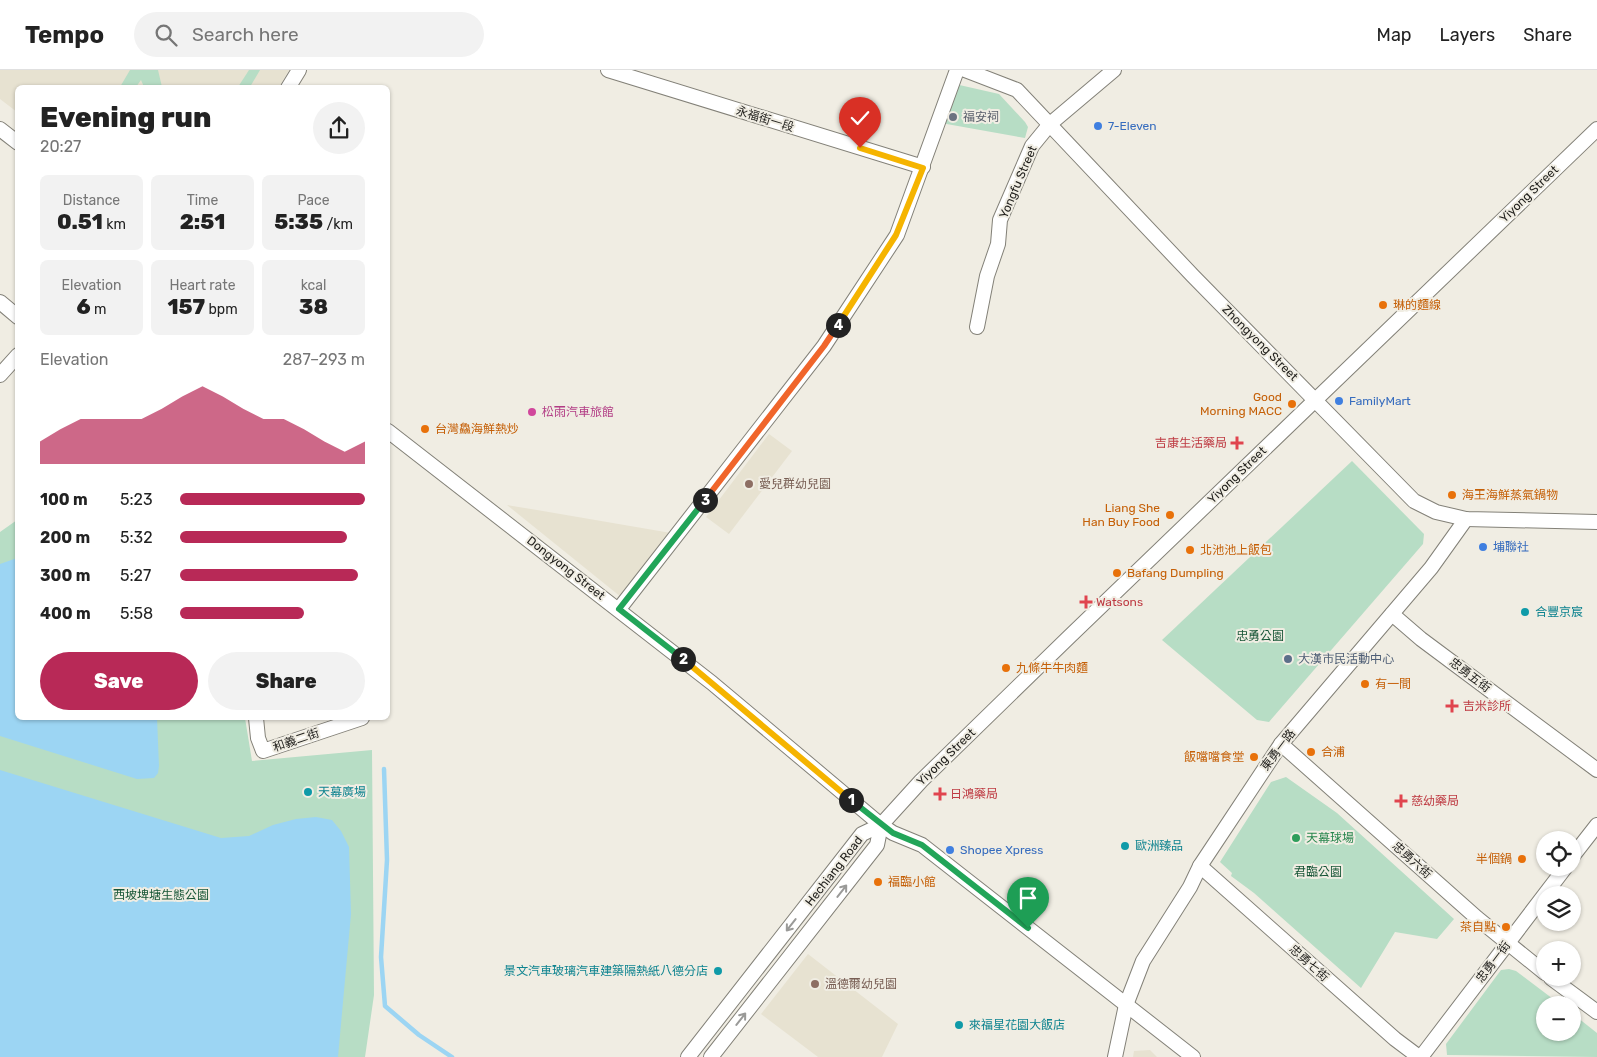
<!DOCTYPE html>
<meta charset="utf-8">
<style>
:root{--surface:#fff;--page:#f2f2f2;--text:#222;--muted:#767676;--line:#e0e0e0;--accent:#b82957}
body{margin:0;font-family:Rubik,"Noto Sans TC",sans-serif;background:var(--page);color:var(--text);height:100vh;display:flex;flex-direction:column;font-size:19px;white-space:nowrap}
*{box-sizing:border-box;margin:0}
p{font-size:16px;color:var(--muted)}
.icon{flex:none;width:28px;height:28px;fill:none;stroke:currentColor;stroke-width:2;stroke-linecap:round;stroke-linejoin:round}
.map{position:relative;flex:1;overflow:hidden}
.sheet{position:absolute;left:15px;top:15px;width:375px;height:635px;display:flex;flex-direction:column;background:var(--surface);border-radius:8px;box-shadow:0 1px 4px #0004}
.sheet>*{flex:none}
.controls{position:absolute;left:1536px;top:761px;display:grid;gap:10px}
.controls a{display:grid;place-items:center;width:45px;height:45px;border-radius:50%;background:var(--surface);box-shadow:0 1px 4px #0004;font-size:25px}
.pin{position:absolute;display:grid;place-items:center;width:42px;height:42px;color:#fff;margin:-51px -21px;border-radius:50% 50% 50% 0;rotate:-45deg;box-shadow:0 0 5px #0007}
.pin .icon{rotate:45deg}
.km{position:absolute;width:25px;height:25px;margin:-12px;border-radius:50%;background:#222;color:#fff;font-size:14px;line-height:25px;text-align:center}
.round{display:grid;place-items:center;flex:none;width:52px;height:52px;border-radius:26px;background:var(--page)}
.headline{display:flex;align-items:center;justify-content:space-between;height:85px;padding:0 25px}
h1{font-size:28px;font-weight:800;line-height:38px}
.figures{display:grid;grid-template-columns:repeat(3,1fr);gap:8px;height:85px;padding:5px 25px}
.figures div{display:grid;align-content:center;border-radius:8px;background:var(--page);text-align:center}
.figures b{font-size:21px;font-weight:800}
.figures small{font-size:14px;font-weight:400}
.figures p{font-size:14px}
.chart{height:140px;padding:10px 25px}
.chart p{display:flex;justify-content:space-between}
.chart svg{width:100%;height:90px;margin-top:5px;fill:var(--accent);opacity:.7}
.primary-button{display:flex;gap:10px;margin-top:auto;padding:10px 25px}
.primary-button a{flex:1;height:58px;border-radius:30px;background:var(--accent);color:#fff;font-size:20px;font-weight:800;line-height:58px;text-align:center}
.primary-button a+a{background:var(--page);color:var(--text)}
ul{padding:0 25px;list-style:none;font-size:16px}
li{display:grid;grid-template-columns:80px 60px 1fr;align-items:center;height:38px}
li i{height:12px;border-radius:6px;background:var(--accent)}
header{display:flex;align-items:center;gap:30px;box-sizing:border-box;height:70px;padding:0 25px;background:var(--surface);border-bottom:1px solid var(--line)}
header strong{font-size:24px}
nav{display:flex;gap:28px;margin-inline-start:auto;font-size:18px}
.search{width:350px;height:45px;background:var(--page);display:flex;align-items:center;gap:12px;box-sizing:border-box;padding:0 18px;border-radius:28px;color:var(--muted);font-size:19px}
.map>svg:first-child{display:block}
.built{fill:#e7e2d1}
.green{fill:#b7ddc5}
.water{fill:#9cd5f3}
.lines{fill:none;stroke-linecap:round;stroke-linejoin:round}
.stream{stroke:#9cd5f3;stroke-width:4.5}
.minor-casing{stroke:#838178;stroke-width:16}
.minor{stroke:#fff;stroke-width:14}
.oneway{stroke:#9a9a98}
.split-1-casing{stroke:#fff;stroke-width:10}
.split-2-casing{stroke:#fff;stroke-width:10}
.split-3-casing{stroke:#fff;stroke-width:10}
.split-4-casing{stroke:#fff;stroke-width:10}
.split-5-casing{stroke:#fff;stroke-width:10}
.split-1{stroke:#22a559;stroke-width:6}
.split-2{stroke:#f5b400;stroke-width:6}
.split-3{stroke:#22a559;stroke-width:6}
.split-4{stroke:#f0652b;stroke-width:6}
.split-5{stroke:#f5b400;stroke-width:6}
.worship-dot{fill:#6b7280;stroke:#f0ede3;stroke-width:2}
.shop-dot{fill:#3f7fe0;stroke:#f0ede3;stroke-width:2}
.food-dot{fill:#e8710a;stroke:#f0ede3;stroke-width:2}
.hotel-dot{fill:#d1479c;stroke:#f0ede3;stroke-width:2}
.health-dot{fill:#e0444e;stroke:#f0ede3;stroke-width:2}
.education-dot{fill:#8d6e63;stroke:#f0ede3;stroke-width:2}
.culture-dot{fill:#0f9aa8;stroke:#f0ede3;stroke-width:2}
.service-dot{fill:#5c6f8a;stroke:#f0ede3;stroke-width:2}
.leisure-dot{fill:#2e9e5b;stroke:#f0ede3;stroke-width:2}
.labels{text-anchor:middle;stroke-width:4;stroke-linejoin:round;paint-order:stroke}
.worship-label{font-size:12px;fill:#5b616d;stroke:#f0ede3;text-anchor:start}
.street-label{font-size:12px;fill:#1f1e1b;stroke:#f0ede3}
.shop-label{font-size:12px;fill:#366cbe;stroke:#f0ede3;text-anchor:start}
.food-label{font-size:12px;fill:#c56008;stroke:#f0ede3;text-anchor:start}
.hotel-label{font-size:12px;fill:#b23c85;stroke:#f0ede3;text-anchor:start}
.health-label{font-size:12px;fill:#be3a42;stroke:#f0ede3;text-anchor:start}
.education-label{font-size:12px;fill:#785e54;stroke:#f0ede3;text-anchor:start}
.culture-label{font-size:12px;fill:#0d838f;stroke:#f0ede3;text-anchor:start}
.park-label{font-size:12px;fill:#165536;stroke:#f0ede3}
.service-label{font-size:12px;fill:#4e5e75;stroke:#f0ede3;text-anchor:start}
.leisure-label{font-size:12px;fill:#27864d;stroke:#f0ede3;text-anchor:start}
</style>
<header>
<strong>Tempo</strong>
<div class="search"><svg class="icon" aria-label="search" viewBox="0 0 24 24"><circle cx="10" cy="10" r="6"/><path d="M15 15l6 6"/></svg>Search here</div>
<nav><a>Map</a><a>Layers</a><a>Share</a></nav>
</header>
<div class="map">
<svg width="1597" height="987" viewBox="0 0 1597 987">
<rect width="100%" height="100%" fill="#f0ede3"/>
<!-- built -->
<g class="built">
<path d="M 0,0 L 289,0 L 279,17 L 18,18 L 17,42 L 0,29 Z"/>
<path d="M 769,364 L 792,381 L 729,464 L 706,447 Z"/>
<path d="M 507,435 L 537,440 L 671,463 L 621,527 Z"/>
<path d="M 808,884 L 898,954 L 882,987 L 818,987 L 761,944 Z"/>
<path d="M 1150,980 L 1157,987 L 1133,987 L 1134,981 Z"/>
</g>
<!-- green -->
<g class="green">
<path d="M 130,0 L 158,0 L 162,17 L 144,17 L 141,10 L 136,17 L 120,17 Z"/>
<path d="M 249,0 L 260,0 L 250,17 L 238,17 Z"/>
<path d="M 955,14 L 999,24 L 1025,52 L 1028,57 L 1025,68 L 941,53 Z"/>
<path d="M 1352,391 L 1424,464 L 1423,474 L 1269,652 L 1257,650 L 1162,570 Z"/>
<path d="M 17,450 L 18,648 L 245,648 L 252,691 L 372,680 L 374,925 L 365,987 L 0,987 L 0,462 Z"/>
<path d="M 1286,707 L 1337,743 L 1454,849 L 1437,869 L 1395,862 L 1361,918 L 1254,823 L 1231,806 L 1232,803 L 1220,792 L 1271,712 Z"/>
<path d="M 1509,899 L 1516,901 L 1561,935 L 1545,935 L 1545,962 L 1572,962 L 1573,944 L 1597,963 L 1597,987 L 1447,985 L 1446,974 L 1501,900 Z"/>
</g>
<!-- water -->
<g class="water">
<path d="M 17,488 L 18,648 L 157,648 L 159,696 L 158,703 L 154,708 L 137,709 L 0,666 L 0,494 Z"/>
<path d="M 0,700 L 221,768 L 249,766 L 273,755 L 296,749 L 316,747 L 332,750 L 341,761 L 349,777 L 351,844 L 338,987 L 0,987 Z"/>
</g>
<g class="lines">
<!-- stream -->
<path class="stream" d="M 384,699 L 387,790 L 381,887 L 385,936 L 419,965 L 452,987"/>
<defs>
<g id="minor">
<path d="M 608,0 L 923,97"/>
<path d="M 965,0 L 1017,20 L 1193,206 L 1414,431 L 1436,442 L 1466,449 L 1597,452"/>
<path d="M 288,18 L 299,0"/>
<path d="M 0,59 L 18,73"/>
<path d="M 0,232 L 18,247"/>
<path d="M 977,257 L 987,206 L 998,174 L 1000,150 L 1032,76 L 1050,54 L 1114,0"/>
<path d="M 0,305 L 18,285"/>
<path d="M 388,361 L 712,613 L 881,755 L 893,763 L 922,775 L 1193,987"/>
<path d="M 619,539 L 824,276 L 897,165 L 957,0"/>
<path d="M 1392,544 L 1421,569 L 1597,700"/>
<path d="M 256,648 L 258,668 L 263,681 L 362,648"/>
<path d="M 1281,674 L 1477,848 L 1545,903"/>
<path d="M 1572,787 L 1597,755"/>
<path d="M 1200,796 L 1395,969 L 1419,987"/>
<path d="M 1551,908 L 1597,942"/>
<path d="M 688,987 L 862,764 L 881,755 L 921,711 L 1068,568 L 1597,59"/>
<path d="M 711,987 L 877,775 L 881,755"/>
<path d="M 1115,987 L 1126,935 L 1143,891 L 1190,817 L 1200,796 L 1281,674 L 1431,498 L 1466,449"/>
<path d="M 1421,987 L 1565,798"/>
</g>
</defs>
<!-- minor casing -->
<use href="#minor" class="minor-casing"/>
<!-- minor -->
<use href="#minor" class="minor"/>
</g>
<!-- one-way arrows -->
<defs><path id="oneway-shaft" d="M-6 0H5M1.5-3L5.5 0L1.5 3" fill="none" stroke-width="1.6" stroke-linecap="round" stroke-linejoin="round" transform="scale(1.25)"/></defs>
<g class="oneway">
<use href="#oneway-shaft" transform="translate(842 821) rotate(-52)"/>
<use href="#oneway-shaft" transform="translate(791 855) rotate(128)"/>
<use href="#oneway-shaft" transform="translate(741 949) rotate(-52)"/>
</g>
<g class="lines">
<defs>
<path id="split-1" d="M 851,730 L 893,763 L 922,775 L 1028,858"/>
<path id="split-2" d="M 683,589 L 851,730"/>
<path id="split-3" d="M 683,589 L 619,539 L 705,430"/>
<path id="split-4" d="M 705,430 L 824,276 L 838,255"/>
<path id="split-5" d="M 838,255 L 896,165 L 923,98 L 860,78"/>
</defs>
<!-- split-1 casing -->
<use href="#split-1" class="split-1-casing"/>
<!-- split-2 casing -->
<use href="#split-2" class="split-2-casing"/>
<!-- split-3 casing -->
<use href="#split-3" class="split-3-casing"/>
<!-- split-4 casing -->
<use href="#split-4" class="split-4-casing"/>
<!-- split-5 casing -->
<use href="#split-5" class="split-5-casing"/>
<!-- split-1 -->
<use href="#split-1" class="split-1"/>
<!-- split-2 -->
<use href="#split-2" class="split-2"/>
<!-- split-3 -->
<use href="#split-3" class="split-3"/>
<!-- split-4 -->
<use href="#split-4" class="split-4"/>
<!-- split-5 -->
<use href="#split-5" class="split-5"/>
</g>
<!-- markers -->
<circle class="worship-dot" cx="953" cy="47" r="5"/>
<g class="shop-dot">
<circle cx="1098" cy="56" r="5"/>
<circle cx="1339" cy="331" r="5"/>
<circle cx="1483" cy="477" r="5"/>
<circle cx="950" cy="780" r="5"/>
</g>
<g class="food-dot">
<circle cx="1383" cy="235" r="5"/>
<circle cx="1292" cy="334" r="5"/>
<circle cx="425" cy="359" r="5"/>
<circle cx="1452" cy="425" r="5"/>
<circle cx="1170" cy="445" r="5"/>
<circle cx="1190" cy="480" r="5"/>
<circle cx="1117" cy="503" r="5"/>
<circle cx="1006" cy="598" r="5"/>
<circle cx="1365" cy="614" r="5"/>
<circle cx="1311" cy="682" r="5"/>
<circle cx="1254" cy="687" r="5"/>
<circle cx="1522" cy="789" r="5"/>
<circle cx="878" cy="812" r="5"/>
<circle cx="1506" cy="857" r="5"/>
</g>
<circle class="hotel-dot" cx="532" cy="342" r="5"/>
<g class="health-dot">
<path d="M1234.5 365.5h5v5h5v5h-5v5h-5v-5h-5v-5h5z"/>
<path d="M1083.5 524.5h5v5h5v5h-5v5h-5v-5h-5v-5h5z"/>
<path d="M1449.5 628.5h5v5h5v5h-5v5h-5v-5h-5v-5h5z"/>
<path d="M937.5 716.5h5v5h5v5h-5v5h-5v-5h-5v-5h5z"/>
<path d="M1398.5 723.5h5v5h5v5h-5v5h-5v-5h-5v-5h5z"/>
</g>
<g class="education-dot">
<circle cx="749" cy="414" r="5"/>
<circle cx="815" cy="914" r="5"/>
</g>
<g class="culture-dot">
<circle cx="1525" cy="542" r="5"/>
<circle cx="308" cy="722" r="5"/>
<circle cx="1125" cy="776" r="5"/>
<circle cx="718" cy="901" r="5"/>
<circle cx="959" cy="955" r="5"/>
</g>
<circle class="service-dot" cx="1288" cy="589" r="5"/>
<circle class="leisure-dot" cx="1296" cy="768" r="5"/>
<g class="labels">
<!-- worship labels -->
<g class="worship-label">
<text x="963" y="51">福安祠</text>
</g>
<!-- street labels -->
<g class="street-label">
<text transform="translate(765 49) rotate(17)" y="4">永福街一段</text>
<text transform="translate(1018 112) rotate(-67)" y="4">Yongfu Street</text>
<text transform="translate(1529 124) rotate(-44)" y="4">Yiyong Street</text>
<text transform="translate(1260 273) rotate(45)" y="4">Zhongyong Street</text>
<text transform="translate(1237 405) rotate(-44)" y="4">Yiyong Street</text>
<text transform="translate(566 498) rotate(38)" y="4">Dongyong Street</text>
<text transform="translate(1470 605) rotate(37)" y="4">忠勇五街</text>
<text transform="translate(296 670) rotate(-19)" y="4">和義二街</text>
<text transform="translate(1278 680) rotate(-53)" y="4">東勇一路</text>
<text transform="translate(946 687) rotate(-44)" y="4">Yiyong Street</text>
<text transform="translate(1412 790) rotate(42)" y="4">忠勇六街</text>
<text transform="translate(834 801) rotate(-52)" y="4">Hechiang Road</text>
<text transform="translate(1493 892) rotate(-53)" y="4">忠勇一街</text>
<text transform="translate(1309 893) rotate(42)" y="4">忠勇七街</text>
</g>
<!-- shop labels -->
<g class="shop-label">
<text x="1108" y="60">7-Eleven</text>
<text x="1349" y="335">FamilyMart</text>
<text x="1493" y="481">埔聯社</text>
<text x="960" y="784">Shopee Xpress</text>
</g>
<!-- food labels -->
<g class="food-label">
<text x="1393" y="239">琳的麵線</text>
<text x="1282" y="331" text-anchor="end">Good<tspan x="1282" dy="14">Morning MACC</tspan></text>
<text x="435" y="363">台灣鱻海鮮熱炒</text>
<text x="1462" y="429">海王海鮮蒸氣鍋物</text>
<text x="1160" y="442" text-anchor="end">Liang She<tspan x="1160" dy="14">Han Buy Food</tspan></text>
<text x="1200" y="484">北池池上飯包</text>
<text x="1127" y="507">Bafang Dumpling</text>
<text x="1016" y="602">九條牛牛肉麵</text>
<text x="1375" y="618">有一間</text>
<text x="1321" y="686">合浦</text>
<text x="1244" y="691" text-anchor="end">飯噹噹食堂</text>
<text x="1512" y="793" text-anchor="end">半個鍋</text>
<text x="888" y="816">福臨小館</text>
<text x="1496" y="861" text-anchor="end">茶自點</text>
</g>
<!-- hotel labels -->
<g class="hotel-label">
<text x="542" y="346">松雨汽車旅館</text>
</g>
<!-- health labels -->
<g class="health-label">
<text x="1227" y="377" text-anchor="end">吉康生活藥局</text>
<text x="1096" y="536">Watsons</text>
<text x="1463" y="640">吉米診所</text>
<text x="950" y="728">日鴻藥局</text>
<text x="1411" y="735">慈幼藥局</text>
</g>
<!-- education labels -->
<g class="education-label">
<text x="759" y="418">愛兒群幼兒園</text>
<text x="825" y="918">溫德爾幼兒園</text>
</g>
<!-- culture labels -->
<g class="culture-label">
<text x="1535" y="546">合豐京宸</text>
<text x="318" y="726">天幕廣場</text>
<text x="1135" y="780">歐洲臻品</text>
<text x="708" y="905" text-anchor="end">景文汽車玻璃汽車建築隔熱紙八德分店</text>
<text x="969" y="959">來福星花園大飯店</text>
</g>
<!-- park labels -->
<g class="park-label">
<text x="1260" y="570">忠勇公園</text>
<text x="1318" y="806">君臨公園</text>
<text x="161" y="829">西坡埤塘生態公園</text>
</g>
<!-- service labels -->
<g class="service-label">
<text x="1298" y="593">大漢市民活動中心</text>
</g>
<!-- leisure labels -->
<g class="leisure-label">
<text x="1306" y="772">天幕球場</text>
</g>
</g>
</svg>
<div class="controls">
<a><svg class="icon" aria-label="locate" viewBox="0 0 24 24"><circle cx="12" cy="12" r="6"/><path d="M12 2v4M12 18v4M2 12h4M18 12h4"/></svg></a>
<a><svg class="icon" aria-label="layers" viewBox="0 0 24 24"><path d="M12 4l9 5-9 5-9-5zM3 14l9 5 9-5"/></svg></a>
<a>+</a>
<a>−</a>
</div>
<div class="pin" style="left:1028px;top:858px;background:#1e9e55"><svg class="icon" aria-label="arrive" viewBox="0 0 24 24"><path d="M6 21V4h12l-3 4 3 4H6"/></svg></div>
<div class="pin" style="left:860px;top:78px;background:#d93025"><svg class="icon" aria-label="check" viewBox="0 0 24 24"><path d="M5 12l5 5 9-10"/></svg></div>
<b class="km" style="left:851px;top:730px">1</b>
<b class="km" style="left:683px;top:589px">2</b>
<b class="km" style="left:705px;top:430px">3</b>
<b class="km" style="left:838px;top:255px">4</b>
<section class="sheet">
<div class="headline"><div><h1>Evening run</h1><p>20:27</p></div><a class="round"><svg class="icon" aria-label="share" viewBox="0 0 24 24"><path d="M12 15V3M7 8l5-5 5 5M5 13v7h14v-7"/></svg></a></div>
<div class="figures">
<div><p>Distance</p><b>0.51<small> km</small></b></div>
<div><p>Time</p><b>2:51</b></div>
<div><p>Pace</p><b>5:35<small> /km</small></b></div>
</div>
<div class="figures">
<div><p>Elevation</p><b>6<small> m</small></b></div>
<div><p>Heart rate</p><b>157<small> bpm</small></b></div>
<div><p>kcal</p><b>38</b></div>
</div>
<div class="chart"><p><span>Elevation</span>287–293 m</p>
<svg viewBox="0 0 160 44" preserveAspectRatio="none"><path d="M0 44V33L10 27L20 22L30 22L40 22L50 22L60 17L70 11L80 6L90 11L100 17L110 22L120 22L130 27L140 33L150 38L160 33V44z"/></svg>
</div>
<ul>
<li><b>100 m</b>5:23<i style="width:100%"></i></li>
<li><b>200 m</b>5:32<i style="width:90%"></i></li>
<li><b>300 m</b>5:27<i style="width:96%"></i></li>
<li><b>400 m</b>5:58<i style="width:67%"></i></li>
</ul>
<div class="primary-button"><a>Save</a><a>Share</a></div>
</section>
</div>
